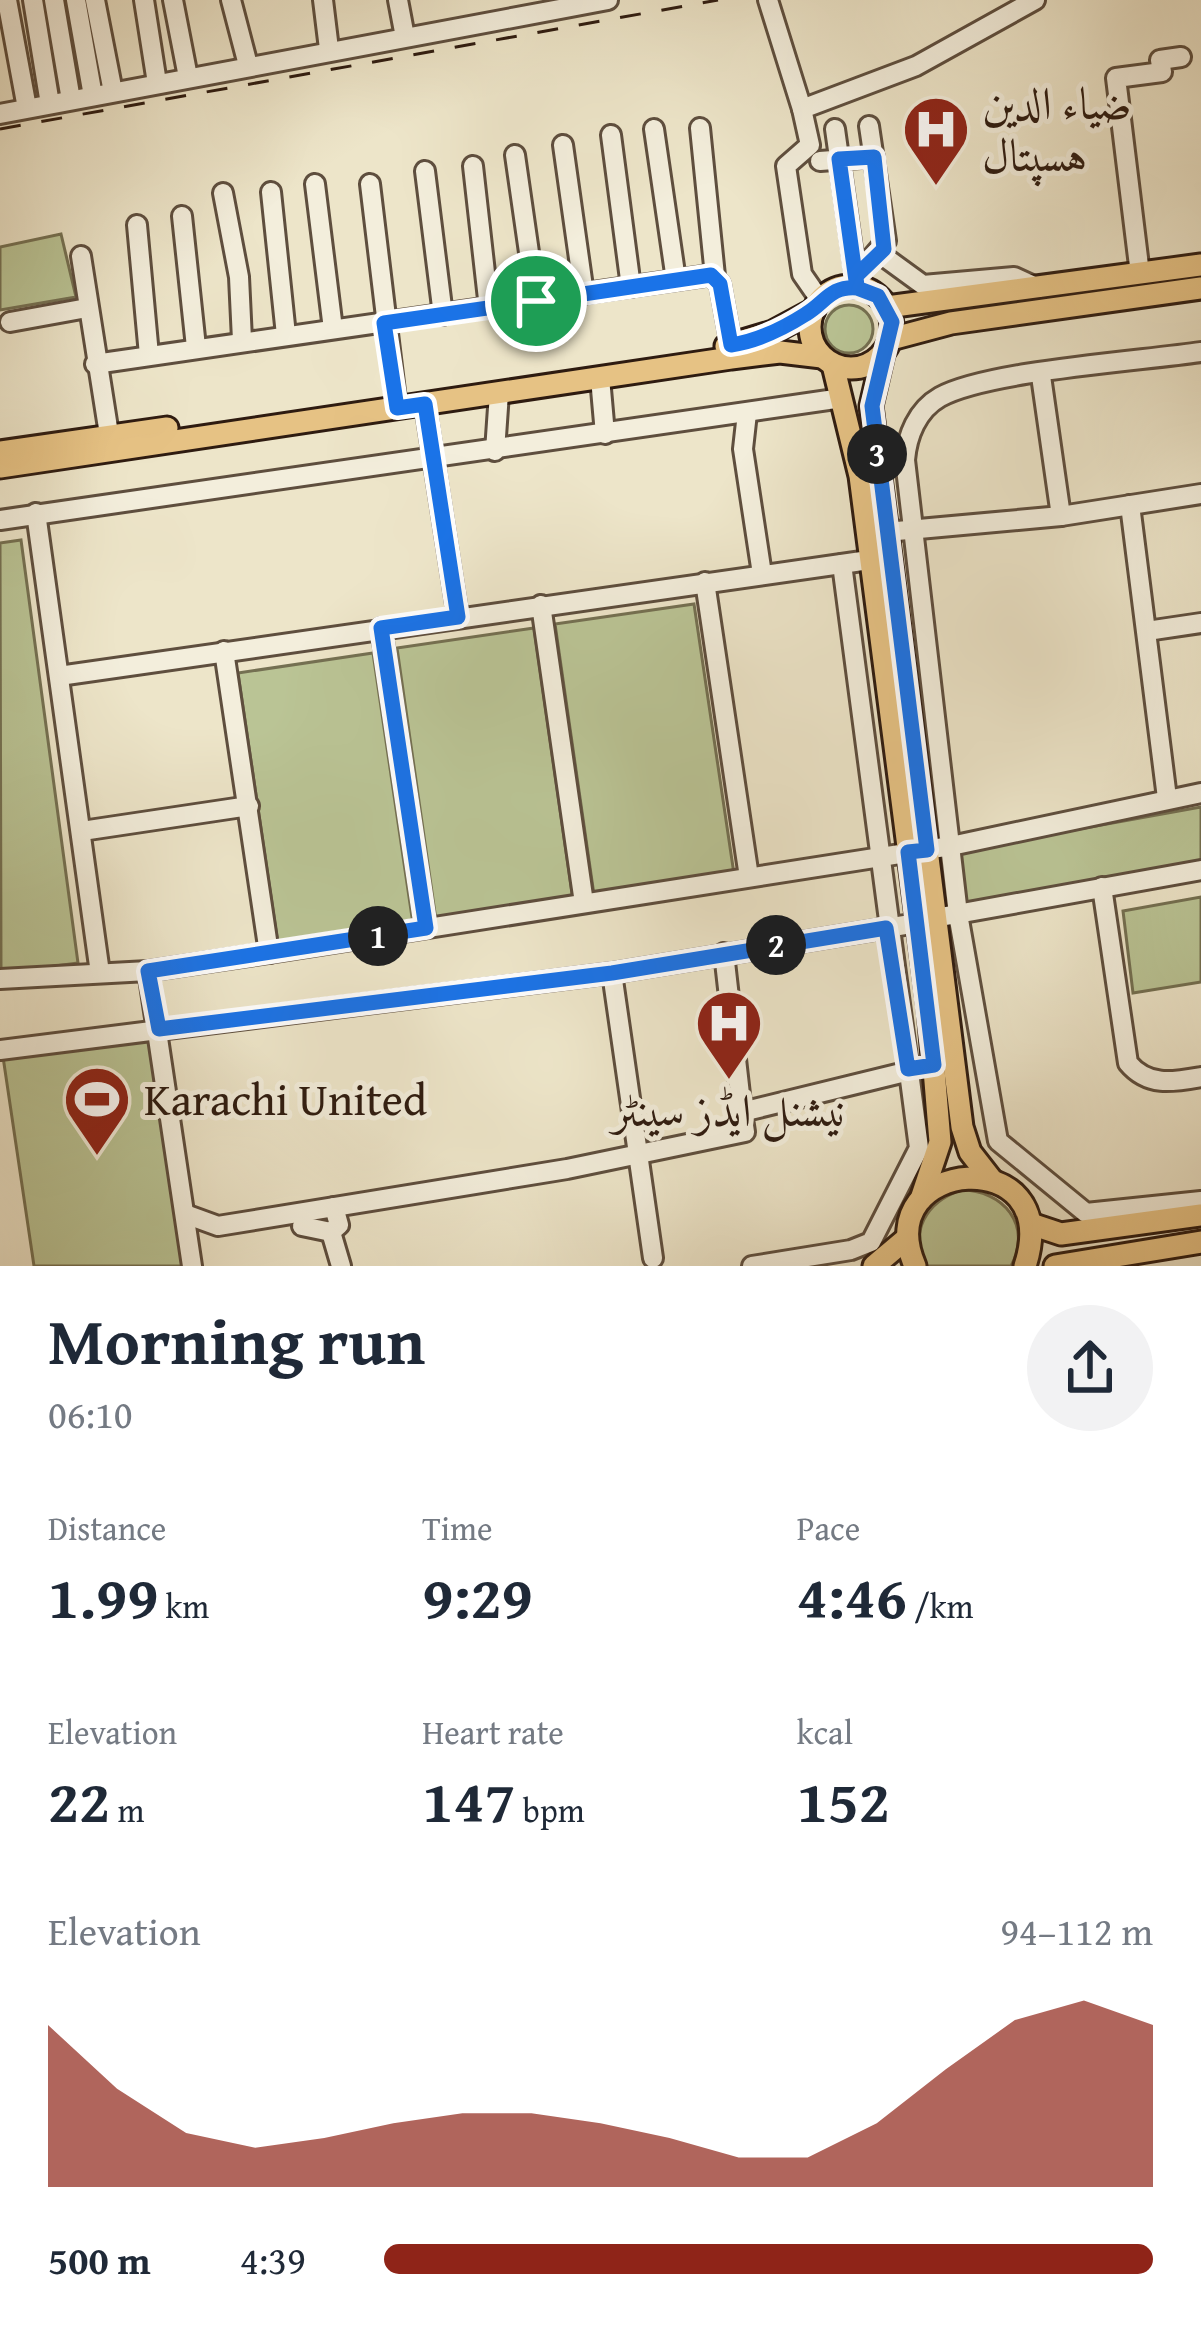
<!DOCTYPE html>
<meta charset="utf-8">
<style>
:root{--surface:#fff;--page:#f2f2f3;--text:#1f2937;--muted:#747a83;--accent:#8f2418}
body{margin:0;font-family:"Gentium Book Plus",Amiri,serif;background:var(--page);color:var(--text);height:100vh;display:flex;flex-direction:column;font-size:45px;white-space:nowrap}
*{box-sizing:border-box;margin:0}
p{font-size:39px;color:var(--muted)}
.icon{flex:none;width:66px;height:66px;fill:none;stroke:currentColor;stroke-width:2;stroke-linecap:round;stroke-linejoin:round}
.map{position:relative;height:1266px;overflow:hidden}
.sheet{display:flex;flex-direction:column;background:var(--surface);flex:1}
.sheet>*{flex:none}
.pin{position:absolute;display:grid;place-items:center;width:102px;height:102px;color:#fff;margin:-51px;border:6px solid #fff;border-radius:50%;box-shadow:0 3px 12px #0007}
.km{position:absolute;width:60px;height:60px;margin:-30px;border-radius:50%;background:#222;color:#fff;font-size:33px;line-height:60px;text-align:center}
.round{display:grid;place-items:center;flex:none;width:126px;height:126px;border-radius:63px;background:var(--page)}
.headline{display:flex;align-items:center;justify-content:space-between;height:204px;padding:0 48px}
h1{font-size:66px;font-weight:600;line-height:90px}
.figures{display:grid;grid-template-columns:repeat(3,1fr);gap:18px;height:204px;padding:12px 48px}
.figures div{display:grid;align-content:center}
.figures b{font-size:60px;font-weight:600}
.figures small{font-size:33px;font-weight:400}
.figures p{font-size:33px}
.chart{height:336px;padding:24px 48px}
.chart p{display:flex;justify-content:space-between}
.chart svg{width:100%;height:216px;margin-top:12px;fill:var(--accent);opacity:.7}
ul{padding:0 48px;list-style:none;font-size:39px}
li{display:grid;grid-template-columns:192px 144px 1fr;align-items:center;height:90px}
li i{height:30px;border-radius:15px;background:var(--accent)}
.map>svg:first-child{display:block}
.green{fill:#bac495;stroke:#747052;stroke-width:3}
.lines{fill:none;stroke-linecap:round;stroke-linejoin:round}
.minor-casing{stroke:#5e4e3e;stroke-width:24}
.major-casing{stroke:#2e1b10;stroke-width:27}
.minor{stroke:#f3eedc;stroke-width:18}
.major{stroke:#e6c284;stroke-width:21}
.rail{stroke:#2e1b10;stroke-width:3;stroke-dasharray:21 21;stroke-linecap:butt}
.route-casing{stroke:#fff;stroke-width:24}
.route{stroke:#1a73e8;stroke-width:15}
.labels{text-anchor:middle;stroke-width:10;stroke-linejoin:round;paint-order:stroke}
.poi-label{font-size:45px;fill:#2e1b10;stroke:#f3eedc;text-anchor:start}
</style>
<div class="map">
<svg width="1201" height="1266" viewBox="0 0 1201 1266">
<rect width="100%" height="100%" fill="#ede5c9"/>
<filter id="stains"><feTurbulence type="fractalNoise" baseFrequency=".00167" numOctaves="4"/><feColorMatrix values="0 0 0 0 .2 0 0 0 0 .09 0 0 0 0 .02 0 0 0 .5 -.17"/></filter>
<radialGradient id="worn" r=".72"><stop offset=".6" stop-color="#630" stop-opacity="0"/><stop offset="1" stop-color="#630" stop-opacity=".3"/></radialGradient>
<!-- green -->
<g class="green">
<path d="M 61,234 L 76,297 L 0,310 L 0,247 Z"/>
<circle cx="849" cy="329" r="24"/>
<path d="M 21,540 L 78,963 L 1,973 L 0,543 Z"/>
<path d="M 694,604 L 734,874 L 594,895 L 555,624 Z"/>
<path d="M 534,628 L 573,900 L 436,920 L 397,648 Z"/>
<path d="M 373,653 L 413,924 L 278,944 L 238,673 Z"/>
<path d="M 1201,807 L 1201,867 L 958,914 L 952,852 Z"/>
<path d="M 1201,897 L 1201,982 L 1133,993 L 1123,911 Z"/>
<path d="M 159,1029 L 191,1266 L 34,1266 L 2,1050 Z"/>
<path d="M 961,1190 C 1003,1190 1033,1225 1011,1266 L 926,1266 C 909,1231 926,1202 961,1190 Z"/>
</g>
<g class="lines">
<defs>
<g id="minor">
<path d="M 7,0 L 27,108"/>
<path d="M 33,0 L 50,104"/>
<path d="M 54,0 L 71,100"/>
<path d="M 76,0 L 93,96"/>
<path d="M 95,0 L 113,92"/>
<path d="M 144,0 L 157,83"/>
<path d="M 173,0 L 188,77"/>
<path d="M 231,0 L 248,65"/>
<path d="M 323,0 L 329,49"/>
<path d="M 398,0 L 405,37"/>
<path d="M 768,0 L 802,109"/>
<path d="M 0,114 L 608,0"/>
<path d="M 700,128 L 715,276"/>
<path d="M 654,129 L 676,280"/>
<path d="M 835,129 L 857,285"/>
<path d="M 611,135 L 631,287"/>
<path d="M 563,145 L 584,294"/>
<path d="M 515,155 L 536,301"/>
<path d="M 820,161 L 874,157"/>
<path d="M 473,166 L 489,308"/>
<path d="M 425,171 L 443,315"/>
<path d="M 315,184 L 333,329"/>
<path d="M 370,184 L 397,408"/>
<path d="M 271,192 L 286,335"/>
<path d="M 223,193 L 239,277 L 242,340"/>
<path d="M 182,216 L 196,347"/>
<path d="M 137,225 L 149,355"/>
<path d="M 879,253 L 923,285 L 1014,277 L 1038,288"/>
<path d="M 81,256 L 111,447"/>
<path d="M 1140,274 L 1116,78 L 1162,72 L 1160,60 L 1181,57"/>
<path d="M 856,276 L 886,241 L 869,126"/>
<path d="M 820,300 L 802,274 L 786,166 L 810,145 L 802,109 L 916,66 L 1035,0"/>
<path d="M 10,322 L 87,308"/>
<path d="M 1201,352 C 1140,361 987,371 940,397 C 917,410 907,436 905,460 L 958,914 L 998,1141 L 1086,1213 L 1201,1201"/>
<path d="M 95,364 L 711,275 L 720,284 L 731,345"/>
<path d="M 1041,376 L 1061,516"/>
<path d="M 600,378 L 605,434"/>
<path d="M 425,405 L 458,617"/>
<path d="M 747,413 L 743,449 L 762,574"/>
<path d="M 495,451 L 499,393"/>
<path d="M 1130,505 L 1167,798"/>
<path d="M 36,513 L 100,973"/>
<path d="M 0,520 L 842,398"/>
<path d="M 886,532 L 1061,516 L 1201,494"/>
<path d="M 705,582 L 749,877"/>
<path d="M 541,605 L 584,903"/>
<path d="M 381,628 L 426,928"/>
<path d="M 1147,631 L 1201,623"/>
<path d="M 224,651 L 269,953"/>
<path d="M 59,676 L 869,560"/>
<path d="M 82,831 L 249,806"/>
<path d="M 1102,887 L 1128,1063 C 1148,1087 1173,1082 1201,1077"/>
<path d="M 946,916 L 1201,870"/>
<path d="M 724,953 L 742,1112"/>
<path d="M 148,971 L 192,1266"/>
<path d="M 612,973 L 653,1258"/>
<path d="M 0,979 L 148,971 L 269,953 L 951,846 L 1201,793"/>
<path d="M 0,1050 L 612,973 L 917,923"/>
<path d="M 334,1207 L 339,1225 L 331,1232 L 341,1266"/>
<path d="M 185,1214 L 218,1226 L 567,1169 L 745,1132 L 742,1112 L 934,1065"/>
<path d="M 302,1226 L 331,1232"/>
<path d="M 752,1266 L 851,1250 L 871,1242 L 919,1148 L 842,564"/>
</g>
<g id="major">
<circle cx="851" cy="327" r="41"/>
<path d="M 887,307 L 1201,265"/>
<path d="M 891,339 L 951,323 L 1201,288"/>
<path d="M 726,346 L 773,332 L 814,310"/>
<path d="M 883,354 L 871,406 L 962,1127 L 970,1152 L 991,1179"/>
<path d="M 833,365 L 860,476 L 929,1009 L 940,1142 L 921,1199"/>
<path d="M 0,452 L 167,428"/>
<path d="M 0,467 L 731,358 L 780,352 L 822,357"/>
<path d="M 1031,1224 L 1061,1234 L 1201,1215"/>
<path d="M 874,1266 L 906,1239"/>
<path d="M 915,1266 C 868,1157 1066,1141 1025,1266"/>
<path d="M 1055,1266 L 1201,1242"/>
</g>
</defs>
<!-- minor casing -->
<use href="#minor" class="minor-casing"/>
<!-- major casing -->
<use href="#major" class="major-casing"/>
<!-- minor -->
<use href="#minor" class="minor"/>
<!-- major -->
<use href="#major" class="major"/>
<!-- rail -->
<path class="rail" d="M 0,129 L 718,0"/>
</g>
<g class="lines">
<defs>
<path id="route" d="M 536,301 L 384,323 L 397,408 L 425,404 L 458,617 L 381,628 L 426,928 L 148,971 L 159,1029 L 612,973 L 886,928 L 908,1069 L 934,1065 L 908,852 L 927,850 L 872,406 L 892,322 L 878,296 L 857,288 L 839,159 L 874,157 L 884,249 L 856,276 L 857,288 C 830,286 826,302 806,314 C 784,328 758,341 731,345 L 720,284 L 711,275 L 536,301"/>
</defs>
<!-- route casing -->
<use href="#route" class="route-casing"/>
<!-- route -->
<use href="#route" class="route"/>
</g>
<!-- icons -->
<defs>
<symbol id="hospital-pin" viewBox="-11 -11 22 30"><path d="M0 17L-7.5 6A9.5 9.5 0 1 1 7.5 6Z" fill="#8f2418" stroke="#f3eedc"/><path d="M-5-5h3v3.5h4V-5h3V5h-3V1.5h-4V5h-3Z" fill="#fff"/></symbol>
<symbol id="stadium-pin" viewBox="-11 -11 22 30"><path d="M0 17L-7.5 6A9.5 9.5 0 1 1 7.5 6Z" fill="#8f2418" stroke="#f3eedc"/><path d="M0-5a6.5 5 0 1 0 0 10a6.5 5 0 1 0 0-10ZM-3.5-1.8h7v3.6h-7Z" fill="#fff"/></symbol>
</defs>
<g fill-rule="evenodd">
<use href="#hospital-pin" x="898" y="91" width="76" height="104"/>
<use href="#hospital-pin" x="691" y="985" width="76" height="104"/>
<use href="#stadium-pin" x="59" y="1061" width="76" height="104"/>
</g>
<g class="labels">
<!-- poi labels -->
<g class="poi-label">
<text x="982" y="119">ضیاء الدین<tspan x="982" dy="52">ہسپتال</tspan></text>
<text x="144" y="1115">Karachi United</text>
<text x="729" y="1126" text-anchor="middle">نیشنل ایڈز سینٹر</text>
</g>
</g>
<rect width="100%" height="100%" filter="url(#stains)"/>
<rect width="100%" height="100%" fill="url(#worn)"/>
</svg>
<div class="pin" style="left:536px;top:301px;background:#1e9e55"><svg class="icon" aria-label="arrive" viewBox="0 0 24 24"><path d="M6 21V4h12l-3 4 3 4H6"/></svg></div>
<b class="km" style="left:378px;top:936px">1</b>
<b class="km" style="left:776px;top:945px">2</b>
<b class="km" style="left:877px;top:454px">3</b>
</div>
<section class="sheet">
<div class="headline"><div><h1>Morning run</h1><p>06:10</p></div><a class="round"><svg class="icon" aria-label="share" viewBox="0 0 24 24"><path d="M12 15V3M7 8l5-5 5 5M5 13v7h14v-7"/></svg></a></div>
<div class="figures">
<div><p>Distance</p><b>1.99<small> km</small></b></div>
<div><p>Time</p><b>9:29</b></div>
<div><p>Pace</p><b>4:46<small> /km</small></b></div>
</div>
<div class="figures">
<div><p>Elevation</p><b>22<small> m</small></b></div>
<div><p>Heart rate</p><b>147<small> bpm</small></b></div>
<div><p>kcal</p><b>152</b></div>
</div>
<div class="chart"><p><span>Elevation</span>94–112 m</p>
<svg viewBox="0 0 160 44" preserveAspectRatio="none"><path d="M0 44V11L10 24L20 33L30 36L40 34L50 31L60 29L70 29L80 31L90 34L100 38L110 38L120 31L130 20L140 10L150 6L160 11V44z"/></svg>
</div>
<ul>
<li><b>500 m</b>4:39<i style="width:100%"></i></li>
</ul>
</section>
